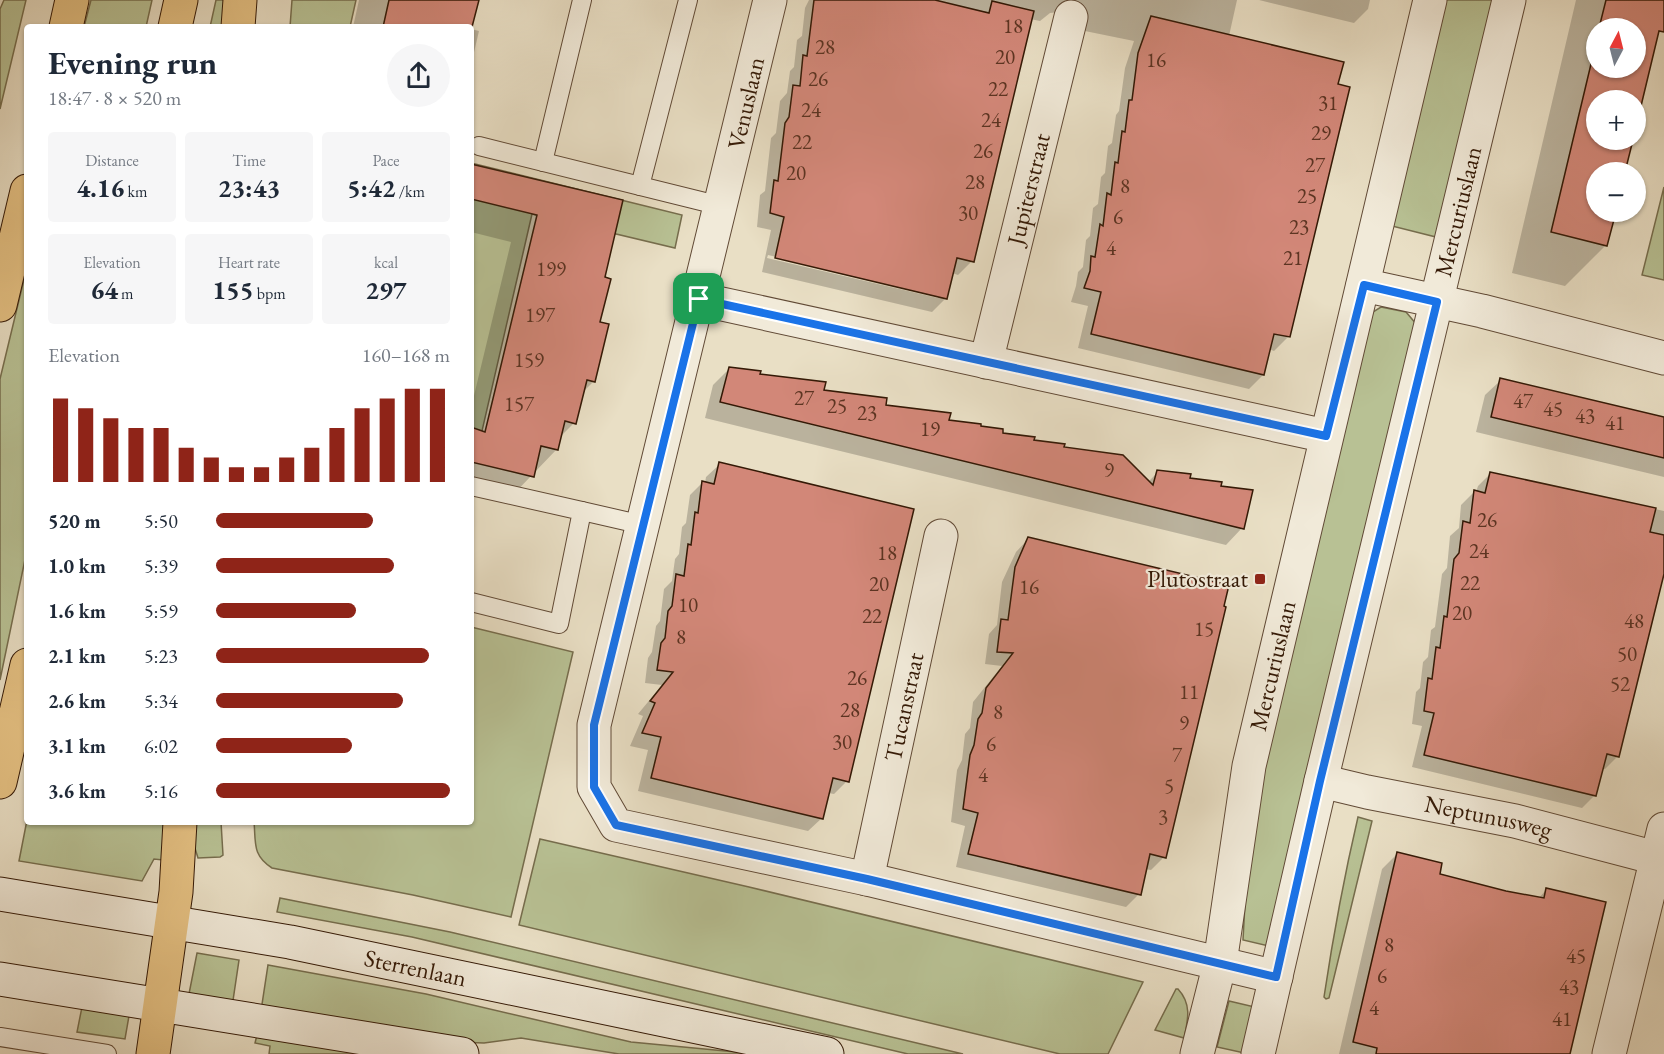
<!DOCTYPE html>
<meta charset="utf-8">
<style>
:root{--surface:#fff;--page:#f6f6f7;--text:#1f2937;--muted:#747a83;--accent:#8f2418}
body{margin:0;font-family:"EB Garamond",serif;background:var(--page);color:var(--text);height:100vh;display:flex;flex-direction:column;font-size:22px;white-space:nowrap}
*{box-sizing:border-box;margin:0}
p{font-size:20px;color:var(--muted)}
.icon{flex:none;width:33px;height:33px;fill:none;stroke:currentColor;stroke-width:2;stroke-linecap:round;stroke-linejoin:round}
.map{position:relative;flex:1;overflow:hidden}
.details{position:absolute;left:24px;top:24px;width:450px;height:801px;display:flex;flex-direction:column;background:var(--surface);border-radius:6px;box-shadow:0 2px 4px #0004}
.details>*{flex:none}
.needle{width:39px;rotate:7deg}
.tools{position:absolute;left:1586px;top:18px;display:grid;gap:12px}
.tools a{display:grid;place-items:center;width:60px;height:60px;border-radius:50%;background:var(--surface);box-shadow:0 2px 4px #0004;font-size:30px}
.pin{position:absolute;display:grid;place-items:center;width:51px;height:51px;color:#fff;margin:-26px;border-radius:12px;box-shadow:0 3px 9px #0006}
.round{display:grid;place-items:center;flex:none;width:63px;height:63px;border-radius:32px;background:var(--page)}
.overview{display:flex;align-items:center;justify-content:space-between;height:102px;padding:0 24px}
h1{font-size:33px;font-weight:700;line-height:45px}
.stats{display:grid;grid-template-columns:repeat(3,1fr);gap:9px;height:102px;padding:6px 24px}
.stats div{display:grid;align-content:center;border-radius:6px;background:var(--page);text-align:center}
.stats b{font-size:26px;font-weight:700}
.stats small{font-size:16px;font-weight:400}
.stats p{font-size:16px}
.chart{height:168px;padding:12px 24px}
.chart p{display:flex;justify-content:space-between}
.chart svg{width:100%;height:108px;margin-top:6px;stroke:var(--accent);stroke-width:6}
ul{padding:0 24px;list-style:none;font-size:20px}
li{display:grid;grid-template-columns:96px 72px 1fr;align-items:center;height:45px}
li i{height:15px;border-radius:8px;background:var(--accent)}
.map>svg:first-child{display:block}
.green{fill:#b8c194;stroke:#766d4d;stroke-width:1.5}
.shadow{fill:#0003;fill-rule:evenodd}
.building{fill:#d28778;stroke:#341906;stroke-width:1.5}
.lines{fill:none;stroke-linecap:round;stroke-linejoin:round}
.service-casing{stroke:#614a36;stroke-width:20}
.minor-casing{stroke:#614a36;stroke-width:35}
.tertiary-casing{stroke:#614a36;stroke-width:35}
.secondary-casing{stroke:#341906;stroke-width:35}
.primary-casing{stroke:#341906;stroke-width:35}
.service{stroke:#f1ead9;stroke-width:18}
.minor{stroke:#f1ead9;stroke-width:33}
.tertiary{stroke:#f1ead9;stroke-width:33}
.secondary{stroke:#f1ead9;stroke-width:33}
.primary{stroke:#e4c082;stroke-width:33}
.route-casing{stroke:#fff;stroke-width:12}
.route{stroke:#1a73e8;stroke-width:8}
.poi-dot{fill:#8f2418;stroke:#f1ead9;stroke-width:2}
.labels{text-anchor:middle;stroke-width:4.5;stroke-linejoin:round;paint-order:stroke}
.number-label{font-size:21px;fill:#5c3422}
.street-label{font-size:24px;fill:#341906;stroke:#f1ead9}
.poi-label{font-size:24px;fill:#341906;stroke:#f1ead9;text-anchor:end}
</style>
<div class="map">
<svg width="1664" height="1054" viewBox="0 0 1664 1054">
<rect width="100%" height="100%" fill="#e9dfc5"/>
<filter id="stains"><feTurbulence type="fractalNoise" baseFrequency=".00333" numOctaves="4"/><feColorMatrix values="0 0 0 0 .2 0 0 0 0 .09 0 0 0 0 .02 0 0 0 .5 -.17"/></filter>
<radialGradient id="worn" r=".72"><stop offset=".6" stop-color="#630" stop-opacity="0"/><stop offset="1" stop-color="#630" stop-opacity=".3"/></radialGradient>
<!-- green -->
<g class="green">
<path d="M 4,0 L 26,0 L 0,109 L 0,9 Z"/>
<path d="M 91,0 L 152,0 L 146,27 L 84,27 Z"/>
<path d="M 216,0 L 229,0 L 227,27 L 210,27 Z"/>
<path d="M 292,0 L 356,0 L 350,27 L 290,27 Z"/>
<path d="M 1440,0 L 1498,0 L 1440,238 L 1388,225 Z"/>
<path d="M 471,163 L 682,215 L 675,248 L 532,214 L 482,431 L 471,429 Z"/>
<path d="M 1664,187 L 1664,280 L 1642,275 Z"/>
<path d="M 27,267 L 27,550 L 0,680 L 0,379 Z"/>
<path d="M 1381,307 L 1406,312 L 1417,325 L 1273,947 L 1243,940 L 1250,811 L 1368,315 Z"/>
<path d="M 471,627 L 573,652 L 511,917 L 413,895 L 272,868 C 252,855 256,843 254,822 L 471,822 Z"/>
<path d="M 1358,817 L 1372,821 L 1329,998 L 1326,999 L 1324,997 C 1333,937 1344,877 1358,817 Z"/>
<path d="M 27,820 L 27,822 L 166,822 L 163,860 L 154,859 L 142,881 L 19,861 Z"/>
<path d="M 192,822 L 221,822 L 223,855 L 220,857 L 198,858 L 194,845 Z"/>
<path d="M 540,839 L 749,887 L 1143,982 L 1108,1054 L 1060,1054 L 519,925 Z"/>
<path d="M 280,898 L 450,932 L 963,1054 L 908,1054 L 412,937 L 277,912 Z"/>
<path d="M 197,953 L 239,960 L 232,1007 L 188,999 Z"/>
<path d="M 268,965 L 426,994 L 631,1042 L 757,1054 L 619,1054 L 521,1038 L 484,1043 L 457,1042 L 261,1011 Z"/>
<path d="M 1176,989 L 1178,989 C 1192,1004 1188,1020 1184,1038 L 1155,1030 Z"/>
<path d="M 1229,1001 L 1259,1008 L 1249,1054 L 1217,1047 Z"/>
<path d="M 83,1002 L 130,1010 L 125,1039 L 77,1032 Z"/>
<path d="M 257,1035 L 410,1054 L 269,1054 L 270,1046 L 255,1043 Z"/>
</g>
<!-- shadow -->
<g class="shadow">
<path d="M 359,0 L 477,0 L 471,27 L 353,27 Z"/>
<path d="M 809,0 L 1237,0 L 1229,36 L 1337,85 L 1348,88 L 1288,337 L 1274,351 L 1269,349 L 1263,375 L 1249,389 L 1078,348 L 1088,306 L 1071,302 L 1076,286 L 1078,272 L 1083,267 L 1086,240 L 1090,236 L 1093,208 L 1098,204 L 1101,177 L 1105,173 L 1108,146 L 1112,143 L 1116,115 L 1119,111 L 1125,68 L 1134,41 L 1075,29 L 1060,12 L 1050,13 L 1040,21 L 1030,19 L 972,261 L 958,275 L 952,273 L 946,298 L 932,312 L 762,272 L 771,230 L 757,227 L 760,195 L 765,191 L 771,138 L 776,133 L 780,101 L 787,93 L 790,71 L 794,67 L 797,40 L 802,36 L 805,8 ZM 768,255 L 938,295 L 938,298 L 767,258 Z"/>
<path d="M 1259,0 L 1370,0 L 1368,9 L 1354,23 Z"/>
<path d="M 1576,0 L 1664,0 L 1635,122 L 1635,100 L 1596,100 L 1596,140 L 1631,140 L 1623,172 L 1596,172 L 1596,212 L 1614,212 L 1606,245 L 1565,286 L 1512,273 ZM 1596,28 L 1635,28 L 1635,68 L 1596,68 Z"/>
<path d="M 471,29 L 479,31 L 471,65 Z"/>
<path d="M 471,166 L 621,201 L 603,278 L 594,381 L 582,393 L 574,423 L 559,438 L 557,449 L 505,503 L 471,495 L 471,408 L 511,242 L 471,232 Z"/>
<path d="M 729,369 L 1062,449 L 1148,482 L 1158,472 L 1219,487 L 1242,528 L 1226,545 L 705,418 L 713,385 Z"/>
<path d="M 1501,380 L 1664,419 L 1664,477 L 1476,432 L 1485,395 Z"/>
<path d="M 720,464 L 847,781 L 834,794 L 828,793 L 822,818 L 808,831 L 638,791 L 648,750 L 630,746 L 643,716 L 638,714 L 662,685 L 645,683 L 648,658 L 652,652 L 656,626 L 660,621 L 664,589 L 672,581 L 675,559 L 679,554 L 682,527 L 686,523 L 690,495 L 703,482 L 705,483 L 706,477 Z"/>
<path d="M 1491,473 L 1664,511 L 1664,570 L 1618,756 L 1605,769 L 1602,769 L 1595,795 L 1582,808 L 1412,767 L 1422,726 L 1412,724 L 1416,692 L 1420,688 L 1423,662 L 1428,657 L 1431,630 L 1435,627 L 1442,574 L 1447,568 L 1450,536 L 1459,528 L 1461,505 L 1474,492 L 1476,492 L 1478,486 Z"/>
<path d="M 1029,538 L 1164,857 L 1151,870 L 1145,869 L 1139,894 L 1126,907 L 956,867 L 965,826 L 951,822 L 957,770 L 962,760 L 965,734 L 970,728 L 973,702 L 1002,666 L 985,664 L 989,634 L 997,625 L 1002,582 L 1016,552 Z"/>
<path d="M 357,822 L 372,822 L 369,825 Z"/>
<path d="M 1397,854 L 1438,875 L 1538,899 L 1546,890 L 1569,1054 L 1339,1054 L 1382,869 Z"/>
</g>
<!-- building -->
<g class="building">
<path d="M 389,0 L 479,0 L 472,27 L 383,27 Z"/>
<path d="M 814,0 L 935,0 L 989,13 L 992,1 L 1034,11 L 974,262 L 957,258 L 947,299 L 775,258 L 784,217 L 770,213 L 774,180 L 778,181 L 785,123 L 789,117 L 793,85 L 800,86 L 803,55 L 807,56 Z"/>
<path d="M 1606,0 L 1664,0 L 1664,32 L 1659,31 L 1635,131 L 1635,100 L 1596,100 L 1596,140 L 1633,140 L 1625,172 L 1596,172 L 1596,212 L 1616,212 L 1607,246 L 1551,232 L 1596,43 L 1596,68 L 1635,68 L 1635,28 L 1599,28 Z"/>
<path d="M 1151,16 L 1344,62 L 1338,84 L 1350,87 L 1290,337 L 1274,334 L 1264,375 L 1091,334 L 1101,292 L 1084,288 L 1090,271 L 1091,256 L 1095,257 L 1100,224 L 1103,226 L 1107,193 L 1111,195 L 1115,162 L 1118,163 L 1122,131 L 1125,132 L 1129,100 L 1132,100 L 1138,53 Z"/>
<path d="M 471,164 L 623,200 L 605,277 L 611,279 L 600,322 L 609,324 L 595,382 L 587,380 L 576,424 L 565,421 L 558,450 L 541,446 L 534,477 L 471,462 L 471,427 L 485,432 L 537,215 L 471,199 Z"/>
<path d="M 729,367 L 761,371 L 760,374 L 826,382 L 824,390 L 887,398 L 886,405 L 951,413 L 949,420 L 981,424 L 981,426 L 1003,429 L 1003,433 L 1035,437 L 1034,440 L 1065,444 L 1064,447 L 1123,455 L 1153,485 L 1157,470 L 1191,474 L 1190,478 L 1222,482 L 1221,486 L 1253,490 L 1244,529 L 720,402 Z"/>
<path d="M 1500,378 L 1664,417 L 1664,458 L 1491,417 Z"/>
<path d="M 719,462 L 914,509 L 849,782 L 833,778 L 823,819 L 651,778 L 661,737 L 642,733 L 655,703 L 650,701 L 673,672 L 657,670 L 661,643 L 665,638 L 668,611 L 672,606 L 676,574 L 684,576 L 688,544 L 691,545 L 695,512 L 698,513 L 702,481 L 714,484 Z"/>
<path d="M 1490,472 L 1656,508 L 1650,532 L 1664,535 L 1664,574 L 1619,757 L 1607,754 L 1596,796 L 1424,755 L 1434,713 L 1424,711 L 1428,678 L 1432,679 L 1436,647 L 1440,648 L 1444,616 L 1447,617 L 1454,559 L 1459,553 L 1463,521 L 1470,523 L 1474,490 L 1485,493 Z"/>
<path d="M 1028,537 L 1229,585 L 1224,606 L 1226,607 L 1166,858 L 1150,854 L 1141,895 L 968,854 L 978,813 L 963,809 L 970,755 L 974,745 L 978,719 L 982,713 L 986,688 L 1013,653 L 997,652 L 1001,619 L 1008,620 L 1015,567 Z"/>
<path d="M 1397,852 L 1442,863 L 1440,874 L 1506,891 L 1544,898 L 1546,888 L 1606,902 L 1570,1054 L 1376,1054 L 1377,1048 L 1353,1042 Z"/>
</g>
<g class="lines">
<defs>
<g id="service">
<path d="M 479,146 L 721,206"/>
<path d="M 543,162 L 582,0"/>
<path d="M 640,186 L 688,0"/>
<path d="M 471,486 L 582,511 L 559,624 L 471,602"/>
<path d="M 582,511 L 643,525"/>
<path d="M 0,1037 L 107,1054"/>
</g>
<g id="minor">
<path d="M 770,0 L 594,725 L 594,787 L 616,825 L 867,879 L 1276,977"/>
<path d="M 1363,285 L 1482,311 L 1664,358"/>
<path d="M 699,299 L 1326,436"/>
<path id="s1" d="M 986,362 L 1071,17"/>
<path id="s2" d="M 1321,781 L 1367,792 L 1515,821 L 1664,860"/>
<path id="s3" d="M 867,879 L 941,536"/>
<path d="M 1609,1054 L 1664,829"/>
</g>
<g id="tertiary">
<path id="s4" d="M 1197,1054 L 1220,963 L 1249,766 L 1430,0"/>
<path id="s5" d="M 1258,1054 L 1321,781 L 1509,0"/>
</g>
<g id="secondary">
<path id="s6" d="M 0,894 L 290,942 L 827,1054"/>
<path d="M 0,979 L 462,1054"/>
</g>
<g id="primary">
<path d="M 66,27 L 72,0"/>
<path d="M 175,27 L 181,0"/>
<path d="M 238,27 L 240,0"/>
<path d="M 0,305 L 27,191"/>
<path d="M 0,782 L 27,665"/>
<path d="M 153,1054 L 176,892 L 180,822"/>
</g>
</defs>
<!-- service casing -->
<use href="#service" class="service-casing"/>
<!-- minor casing -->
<use href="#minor" class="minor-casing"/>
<!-- tertiary casing -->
<use href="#tertiary" class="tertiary-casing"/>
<!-- secondary casing -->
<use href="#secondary" class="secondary-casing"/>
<!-- primary casing -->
<use href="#primary" class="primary-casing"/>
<!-- service -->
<use href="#service" class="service"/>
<!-- minor -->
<use href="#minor" class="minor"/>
<!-- tertiary -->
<use href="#tertiary" class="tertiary"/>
<!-- secondary -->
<use href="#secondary" class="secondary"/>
<!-- primary -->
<use href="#primary" class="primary"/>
</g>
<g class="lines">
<defs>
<path id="route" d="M 1364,285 L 1437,302 L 1320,781 L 1276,977 L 867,879 L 616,825 L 594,787 L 594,725 L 699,299 L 1326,436 Z"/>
</defs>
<!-- route casing -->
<use href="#route" class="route-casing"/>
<!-- route -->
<use href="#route" class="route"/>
</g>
<!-- markers -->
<rect class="poi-dot" x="1254" y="573" width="12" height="12" rx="3"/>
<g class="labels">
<!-- number labels -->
<g class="number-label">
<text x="1013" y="33">18</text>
<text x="825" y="54">28</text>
<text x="1005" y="64">20</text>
<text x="1156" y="67">16</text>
<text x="818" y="86">26</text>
<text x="998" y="96">22</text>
<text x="1328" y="110">31</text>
<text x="811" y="117">24</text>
<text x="991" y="127">24</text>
<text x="1321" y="140">29</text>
<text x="802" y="149">22</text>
<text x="983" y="158">26</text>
<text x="1315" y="172">27</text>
<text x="796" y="180">20</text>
<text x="975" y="189">28</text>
<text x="1125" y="193">8</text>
<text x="1307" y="203">25</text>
<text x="968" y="220">30</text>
<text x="1118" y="224">6</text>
<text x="1299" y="234">23</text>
<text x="1111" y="255">4</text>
<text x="1293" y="265">21</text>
<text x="551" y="276">199</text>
<text x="540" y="322">197</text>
<text x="529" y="367">159</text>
<text x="804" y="405">27</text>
<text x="1523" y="408">47</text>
<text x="519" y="411">157</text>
<text x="837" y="413">25</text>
<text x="1553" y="416">45</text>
<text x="867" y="420">23</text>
<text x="1585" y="423">43</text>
<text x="1615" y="430">41</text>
<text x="930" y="436">19</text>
<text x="1109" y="477">9</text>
<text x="1487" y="527">26</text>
<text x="1479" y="558">24</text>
<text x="887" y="560">18</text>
<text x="1470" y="590">22</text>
<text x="879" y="591">20</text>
<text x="1029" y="594">16</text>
<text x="688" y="612">10</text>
<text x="1462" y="620">20</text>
<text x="872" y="623">22</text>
<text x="1634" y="628">48</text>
<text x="1204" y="636">15</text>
<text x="681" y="644">8</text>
<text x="1627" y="661">50</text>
<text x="857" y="685">26</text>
<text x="1620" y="691">52</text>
<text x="1189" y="699">11</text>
<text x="850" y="717">28</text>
<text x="998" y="719">8</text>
<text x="1184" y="730">9</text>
<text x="842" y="749">30</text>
<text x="991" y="751">6</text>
<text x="1177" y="762">7</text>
<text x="983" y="782">4</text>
<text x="1169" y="793">5</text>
<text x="1163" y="824">3</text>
<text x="1389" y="952">8</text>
<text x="1576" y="963">45</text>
<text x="1382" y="983">6</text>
<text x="1569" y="994">43</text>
<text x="1374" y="1015">4</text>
<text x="1562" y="1026">41</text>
</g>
<!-- street labels -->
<g class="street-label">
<text transform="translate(746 103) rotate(-77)" y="8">Venuslaan</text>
<text dy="8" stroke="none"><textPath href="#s1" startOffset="178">Jupiterstraat</textPath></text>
<text dy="8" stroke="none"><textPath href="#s5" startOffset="866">Mercuriuslaan</textPath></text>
<text dy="8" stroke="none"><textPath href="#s4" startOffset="396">Mercuriuslaan</textPath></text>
<text dy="8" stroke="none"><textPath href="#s3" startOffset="176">Tucanstraat</textPath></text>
<text dy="8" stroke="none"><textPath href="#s2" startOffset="171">Neptunusweg</textPath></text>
<text dy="8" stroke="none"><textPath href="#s6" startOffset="422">Sterrenlaan</textPath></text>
</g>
<!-- poi labels -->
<g class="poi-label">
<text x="1248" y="587">Plutostraat</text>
</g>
</g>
<rect width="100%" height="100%" filter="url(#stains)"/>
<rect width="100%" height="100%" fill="url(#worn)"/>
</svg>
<div class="tools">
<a><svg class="needle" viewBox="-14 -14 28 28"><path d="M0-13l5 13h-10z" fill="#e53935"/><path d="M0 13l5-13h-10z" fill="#747a83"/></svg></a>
<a>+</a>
<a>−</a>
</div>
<div class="pin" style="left:699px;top:299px;background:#1e9e55"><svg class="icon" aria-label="arrive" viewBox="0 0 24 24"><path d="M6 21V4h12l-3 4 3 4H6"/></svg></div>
<section class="details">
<div class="overview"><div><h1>Evening run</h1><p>18:47 · 8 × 520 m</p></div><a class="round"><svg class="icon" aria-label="share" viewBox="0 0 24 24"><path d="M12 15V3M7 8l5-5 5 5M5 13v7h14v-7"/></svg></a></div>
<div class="stats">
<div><p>Distance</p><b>4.16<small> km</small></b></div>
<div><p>Time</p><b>23:43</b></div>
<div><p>Pace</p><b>5:42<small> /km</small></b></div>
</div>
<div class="stats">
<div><p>Elevation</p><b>64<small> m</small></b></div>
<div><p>Heart rate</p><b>155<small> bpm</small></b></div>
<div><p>kcal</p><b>297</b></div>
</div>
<div class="chart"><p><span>Elevation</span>160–168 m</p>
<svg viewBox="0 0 160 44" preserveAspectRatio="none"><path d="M5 44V10M15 44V14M25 44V18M35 44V22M45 44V22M55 44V30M65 44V34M75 44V38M85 44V38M95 44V34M105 44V30M115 44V22M125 44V14M135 44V10M145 44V6M155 44V6"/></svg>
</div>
<ul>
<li><b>520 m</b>5:50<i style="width:67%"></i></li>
<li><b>1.0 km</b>5:39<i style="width:76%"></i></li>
<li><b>1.6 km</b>5:59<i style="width:60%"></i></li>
<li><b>2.1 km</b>5:23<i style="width:91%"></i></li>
<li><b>2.6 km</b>5:34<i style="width:80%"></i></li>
<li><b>3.1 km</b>6:02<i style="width:58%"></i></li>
<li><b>3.6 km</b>5:16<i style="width:100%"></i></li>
</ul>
</section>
</div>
